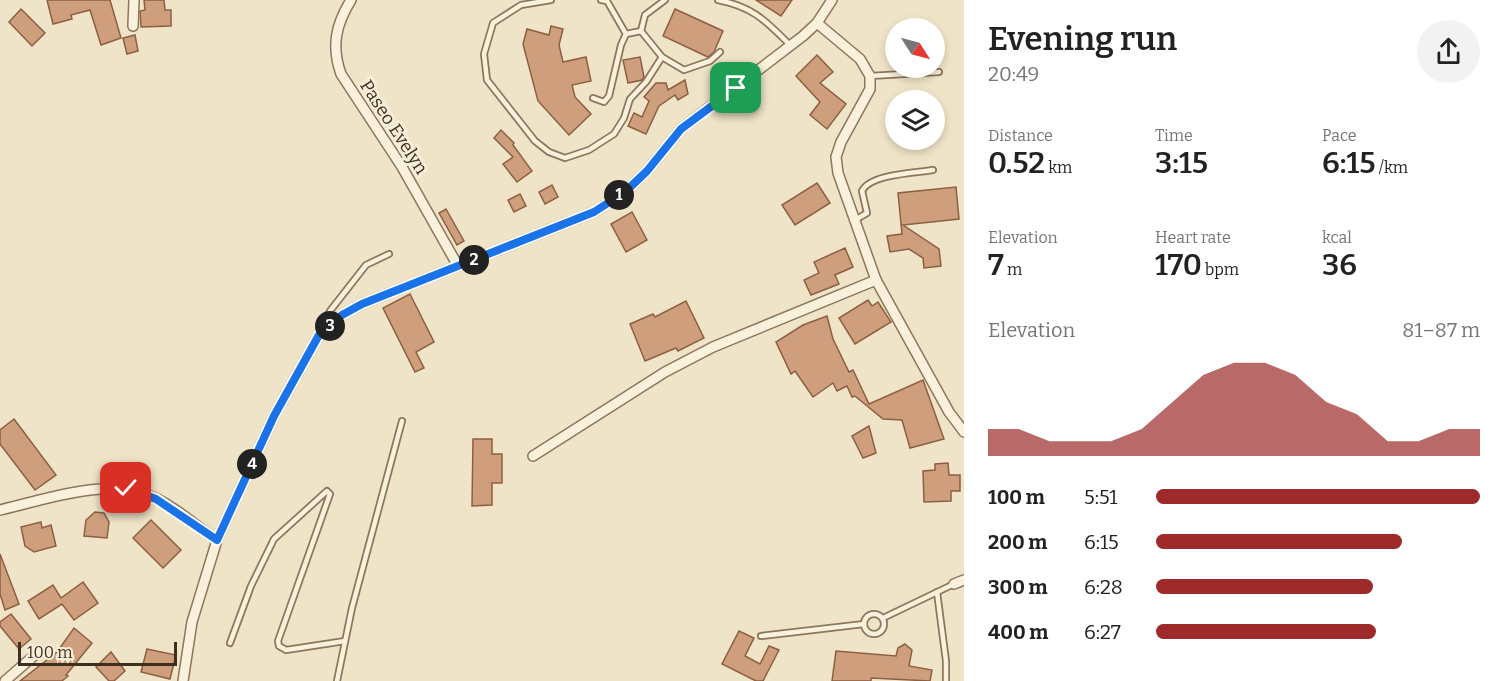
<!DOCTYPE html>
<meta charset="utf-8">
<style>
:root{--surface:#fff;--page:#f2f2f2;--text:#222;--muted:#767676;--accent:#9e2a2b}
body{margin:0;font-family:Bitter,serif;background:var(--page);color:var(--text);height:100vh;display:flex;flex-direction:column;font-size:22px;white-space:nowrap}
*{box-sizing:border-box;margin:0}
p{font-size:20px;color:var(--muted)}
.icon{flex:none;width:33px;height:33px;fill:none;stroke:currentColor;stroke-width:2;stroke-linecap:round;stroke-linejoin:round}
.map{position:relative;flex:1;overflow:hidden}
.panel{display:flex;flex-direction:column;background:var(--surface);width:540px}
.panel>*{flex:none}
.needle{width:39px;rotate:126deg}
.fabs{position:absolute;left:885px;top:18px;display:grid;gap:12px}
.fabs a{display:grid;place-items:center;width:60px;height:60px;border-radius:50%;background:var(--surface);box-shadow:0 3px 9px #0003;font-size:30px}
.scale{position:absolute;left:18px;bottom:15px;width:159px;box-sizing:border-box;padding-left:6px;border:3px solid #3d2e20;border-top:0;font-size:16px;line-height:21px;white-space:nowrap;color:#3d2e20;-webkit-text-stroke:4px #f7eed8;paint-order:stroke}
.pin{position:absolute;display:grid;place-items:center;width:51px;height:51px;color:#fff;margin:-26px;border-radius:12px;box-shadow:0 3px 9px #0006}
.km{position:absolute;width:30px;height:30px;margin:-15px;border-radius:50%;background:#222;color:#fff;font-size:16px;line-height:30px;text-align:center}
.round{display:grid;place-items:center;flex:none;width:63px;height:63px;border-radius:32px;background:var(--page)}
.head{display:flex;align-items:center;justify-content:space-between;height:102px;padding:0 24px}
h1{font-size:33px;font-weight:600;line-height:45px}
.stats{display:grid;grid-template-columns:repeat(3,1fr);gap:9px;height:102px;padding:6px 24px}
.stats div{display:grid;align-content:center}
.stats b{font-size:30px;font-weight:600}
.stats small{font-size:16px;font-weight:400}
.stats p{font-size:16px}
.chart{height:168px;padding:12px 24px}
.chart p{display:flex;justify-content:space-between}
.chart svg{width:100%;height:108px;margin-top:6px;fill:var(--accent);opacity:.7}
ul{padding:0 24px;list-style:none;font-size:20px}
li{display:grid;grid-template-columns:96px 72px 1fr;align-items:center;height:45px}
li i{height:15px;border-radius:8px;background:var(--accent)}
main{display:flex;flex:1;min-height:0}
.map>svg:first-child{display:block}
.building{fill:#cf9f7d;stroke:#8d5f41;stroke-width:1.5}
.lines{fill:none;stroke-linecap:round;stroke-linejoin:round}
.lane-casing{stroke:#8d765c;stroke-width:8}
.street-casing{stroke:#8d765c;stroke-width:12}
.lane{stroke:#faf1dc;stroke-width:4.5}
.street{stroke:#faf1dc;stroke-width:9}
.route-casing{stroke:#fff;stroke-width:12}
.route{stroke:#1a73e8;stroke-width:8}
.labels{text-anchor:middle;stroke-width:6;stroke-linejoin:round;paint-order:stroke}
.street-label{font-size:18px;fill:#3d2e20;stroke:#f7eed8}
</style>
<main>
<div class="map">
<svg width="964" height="681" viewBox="0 0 964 681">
<rect width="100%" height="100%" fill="#f0e4c8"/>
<!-- building -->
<g class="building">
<path d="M 47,0 L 110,0 L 121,38 L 101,45 L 90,10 L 71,15 L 72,19 L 53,24 Z"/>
<path d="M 144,0 L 164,0 L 165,10 L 171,10 L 171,26 L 141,27 L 140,11 L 145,10 Z"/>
<path d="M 756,0 L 792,0 L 781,16 Z"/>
<path d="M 21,9 L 45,33 L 32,46 L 9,22 Z"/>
<path d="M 675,9 L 723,31 L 714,52 L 708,57 L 663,36 Z"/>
<path d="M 551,26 L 563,29 L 559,45 L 563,62 L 586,57 L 591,81 L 572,85 L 575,97 L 591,114 L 569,135 L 538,101 L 523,44 L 527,29 L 549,35 Z"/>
<path d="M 135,35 L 138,51 L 127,54 L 123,38 Z"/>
<path d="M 817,55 L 833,72 L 820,83 L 846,104 L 827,129 L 810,115 L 820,102 L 796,76 Z"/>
<path d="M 640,57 L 644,77 L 642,80 L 628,83 L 623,60 Z"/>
<path d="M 685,80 L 688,94 L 678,100 L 675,95 L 659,106 L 646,134 L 628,126 L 634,113 L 642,117 L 649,101 L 644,97 L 656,83 L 666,83 L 668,90 Z"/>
<path d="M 501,130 L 514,143 L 513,145 L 532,171 L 517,182 L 503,164 L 513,157 L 494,138 Z"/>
<path d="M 817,183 L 830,203 L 795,225 L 782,205 Z"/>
<path d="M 552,185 L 558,197 L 545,204 L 539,192 Z"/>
<path d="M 956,187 L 959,219 L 903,225 L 939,249 L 941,266 L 924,268 L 923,258 L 909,249 L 890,252 L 887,236 L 902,234 L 898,193 Z"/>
<path d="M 520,194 L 526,206 L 514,212 L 508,200 Z"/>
<path d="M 446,209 L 464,241 L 457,245 L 439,213 Z"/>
<path d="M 632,212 L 647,240 L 626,252 L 611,224 Z"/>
<path d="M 845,248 L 853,267 L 835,275 L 839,284 L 811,295 L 804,280 L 819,273 L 814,262 Z"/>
<path d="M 410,294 L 434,342 L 416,352 L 424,368 L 415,372 L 383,308 Z"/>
<path d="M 868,300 L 872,306 L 878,302 L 891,322 L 855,344 L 839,318 Z"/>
<path d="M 686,301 L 704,338 L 678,351 L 676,348 L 645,361 L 630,324 L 653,314 L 655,317 Z"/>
<path d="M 827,316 L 833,339 L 849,372 L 853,370 L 869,404 L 923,380 L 944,439 L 910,448 L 902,420 L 883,419 L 855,396 L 852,397 L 847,386 L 837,391 L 833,383 L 813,397 L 795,371 L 791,374 L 776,342 L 803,325 Z"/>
<path d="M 14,419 L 56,475 L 35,490 L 0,444 L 0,430 Z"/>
<path d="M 869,426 L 876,453 L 863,458 L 852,436 Z"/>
<path d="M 473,439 L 492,439 L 492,454 L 502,454 L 502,483 L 492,483 L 492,505 L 472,506 Z"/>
<path d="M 948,463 L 949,475 L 960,475 L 960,491 L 951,491 L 951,501 L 924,502 L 923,471 L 935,470 L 935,464 Z"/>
<path d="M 95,512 L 104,513 L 109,522 L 107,538 L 84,536 L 86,520 Z"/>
<path d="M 151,520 L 181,550 L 163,568 L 133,538 Z"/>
<path d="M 41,522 L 42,528 L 51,525 L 56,546 L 34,552 L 25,546 L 21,527 Z"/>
<path d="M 0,554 L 19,604 L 5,610 L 0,594 Z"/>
<path d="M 83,582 L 98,603 L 74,620 L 62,604 L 39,619 L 28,601 L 53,585 L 61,598 Z"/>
<path d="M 11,614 L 31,639 L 19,649 L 0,626 L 0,622 Z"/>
<path d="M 74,628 L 92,643 L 66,675 L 68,676 L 62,681 L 20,681 L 57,652 Z"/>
<path d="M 739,631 L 754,638 L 745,656 L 760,664 L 769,646 L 779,650 L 763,681 L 756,681 L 722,664 Z"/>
<path d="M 905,644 L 912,650 L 909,666 L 932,670 L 930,681 L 871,678 L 871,681 L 832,681 L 836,651 L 896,656 L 898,648 Z"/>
<path d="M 147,649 L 176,655 L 170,679 L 141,672 Z"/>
<path d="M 111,652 L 125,671 L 114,681 L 109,681 L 96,667 Z"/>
</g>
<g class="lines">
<defs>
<g id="lane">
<path d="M 551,0 L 521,5 L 493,23 L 484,54 L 487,80 L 535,141 L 549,152 L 565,158 L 589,150 L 614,134 L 624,118 L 630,99 L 646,82 L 662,57"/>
<path d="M 601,0 L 607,1 L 626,34"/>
<path d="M 665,0 L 645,15 L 641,31 L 662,57 L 684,70 L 710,61 L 720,52"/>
<path d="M 718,0 C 753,7 765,20 790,45"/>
<path d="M 870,76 L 939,72"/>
<path d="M 593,98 L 604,102 L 609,96 L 621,45 L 626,34 L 641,31"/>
<path d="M 855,220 L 867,213 L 862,191 C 870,174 915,173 933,170"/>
<path d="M 321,330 L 330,311 L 366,265 L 389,254"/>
<path d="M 937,592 L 946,661 L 946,681"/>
<circle cx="874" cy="624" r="10"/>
<path d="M 883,618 L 954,584"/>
<path d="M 761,636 L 864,624"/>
<path d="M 230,643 L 251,586 L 274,539 L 327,491 L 330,494 L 278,641 L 279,646 L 286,650 L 345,641"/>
<path d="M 337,681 L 352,608 L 402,421"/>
</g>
<g id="street">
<path d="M 351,0 C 336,24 331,46 341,74 L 402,167 L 458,266"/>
<path d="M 817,23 L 860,59 L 870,76 L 870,89 L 841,142 L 836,157 L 838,173 L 876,280 L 949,412 L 964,432"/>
<path d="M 133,26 L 134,0"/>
<path d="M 533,456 L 665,372 L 713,347 L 876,280"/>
<path d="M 0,510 C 48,499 108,476 155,498 C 177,508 197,527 217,540"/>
<path d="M 954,584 L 964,580"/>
<path d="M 5,681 L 37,653"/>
<path d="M 183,681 L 192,622 L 217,540 L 274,416 L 319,335 L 342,315 L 362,304 L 594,212 L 625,192 L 647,171 L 681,129 L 803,36 L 817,23 L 832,0"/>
</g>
</defs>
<!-- lane casing -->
<use href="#lane" class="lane-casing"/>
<!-- street casing -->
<use href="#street" class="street-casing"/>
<!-- lane -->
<use href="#lane" class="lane"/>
<!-- street -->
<use href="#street" class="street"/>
</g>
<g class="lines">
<defs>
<path id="route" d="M 126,488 L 156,499 L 217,540 L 274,416 L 319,335 L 342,315 L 362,304 L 594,212 L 625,192 L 647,171 L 681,129 L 736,88"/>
</defs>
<!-- route casing -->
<use href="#route" class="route-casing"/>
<!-- route -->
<use href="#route" class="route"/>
</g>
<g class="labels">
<!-- street labels -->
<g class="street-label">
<text transform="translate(394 127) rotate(57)" y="6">Paseo Evelyn</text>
</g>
</g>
</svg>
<div class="fabs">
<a><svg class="needle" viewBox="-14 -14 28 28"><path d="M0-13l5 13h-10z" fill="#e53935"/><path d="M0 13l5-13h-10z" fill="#767676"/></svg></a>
<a><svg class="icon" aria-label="layers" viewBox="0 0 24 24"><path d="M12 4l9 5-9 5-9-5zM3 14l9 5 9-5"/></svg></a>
</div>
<div class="scale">100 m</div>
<div class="pin" style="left:736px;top:88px;background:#1e9e55"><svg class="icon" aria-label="arrive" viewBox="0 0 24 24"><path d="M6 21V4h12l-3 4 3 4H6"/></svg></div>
<div class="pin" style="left:126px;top:488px;background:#d93025"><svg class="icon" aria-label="check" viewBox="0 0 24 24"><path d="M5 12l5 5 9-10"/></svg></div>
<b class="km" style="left:619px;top:195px">1</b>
<b class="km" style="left:474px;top:260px">2</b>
<b class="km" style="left:330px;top:326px">3</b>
<b class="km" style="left:252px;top:464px">4</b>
</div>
<section class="panel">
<div class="head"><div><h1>Evening run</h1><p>20:49</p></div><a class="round"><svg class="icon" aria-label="share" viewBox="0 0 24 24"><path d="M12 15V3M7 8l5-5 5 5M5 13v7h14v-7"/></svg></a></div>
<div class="stats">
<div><p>Distance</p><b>0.52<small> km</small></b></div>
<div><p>Time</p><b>3:15</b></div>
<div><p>Pace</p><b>6:15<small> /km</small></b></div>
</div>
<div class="stats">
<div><p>Elevation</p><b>7<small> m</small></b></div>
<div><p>Heart rate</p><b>170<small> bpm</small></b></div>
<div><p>kcal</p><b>36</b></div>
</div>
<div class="chart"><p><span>Elevation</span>81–87 m</p>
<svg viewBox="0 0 160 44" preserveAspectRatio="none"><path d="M0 44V33L10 33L20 38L30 38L40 38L50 33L60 22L70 11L80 6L90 6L100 11L110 22L120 27L130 38L140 38L150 33L160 33V44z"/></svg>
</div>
<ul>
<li><b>100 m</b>5:51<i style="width:100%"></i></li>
<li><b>200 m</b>6:15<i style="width:76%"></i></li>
<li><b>300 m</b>6:28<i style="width:67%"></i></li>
<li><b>400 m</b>6:27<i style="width:68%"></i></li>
</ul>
</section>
</main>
